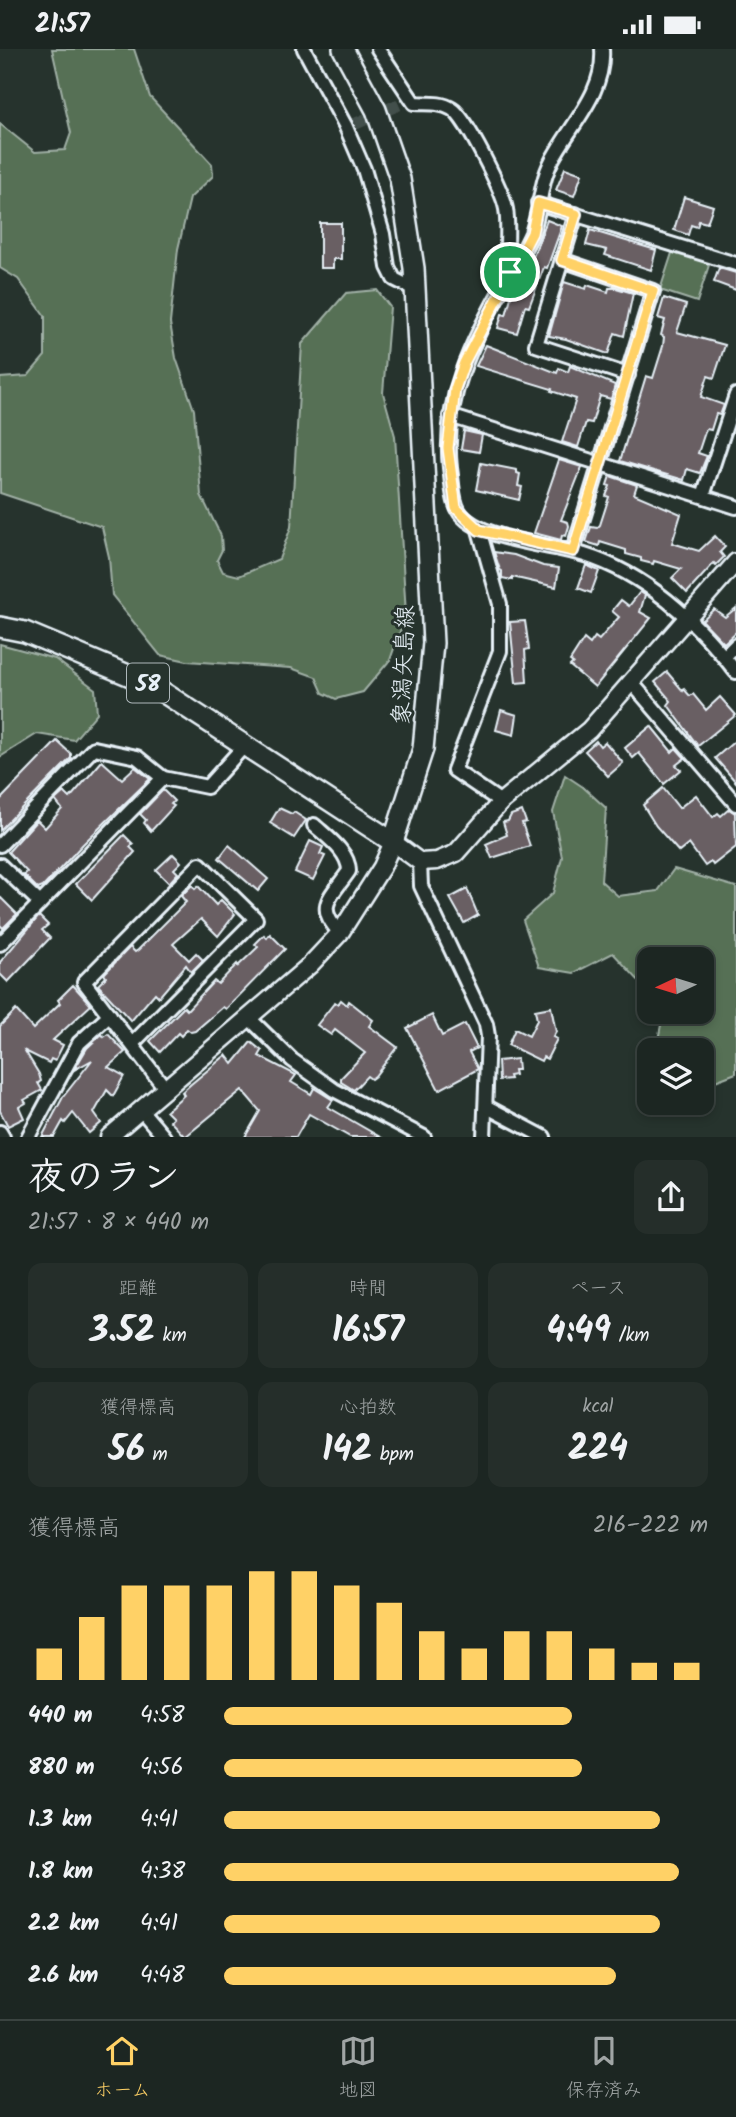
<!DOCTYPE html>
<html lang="ja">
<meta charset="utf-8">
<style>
:root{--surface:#1c2622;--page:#252e2a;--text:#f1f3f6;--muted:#a0a5a5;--line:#3a4340;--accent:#ffd166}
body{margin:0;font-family:Kalam,"Klee One",sans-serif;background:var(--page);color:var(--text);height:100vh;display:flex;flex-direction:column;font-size:26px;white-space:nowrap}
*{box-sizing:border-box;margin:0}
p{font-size:23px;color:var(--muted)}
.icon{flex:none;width:38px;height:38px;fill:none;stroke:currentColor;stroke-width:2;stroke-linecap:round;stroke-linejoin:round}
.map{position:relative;height:1088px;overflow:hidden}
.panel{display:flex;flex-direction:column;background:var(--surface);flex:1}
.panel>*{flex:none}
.needle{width:46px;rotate:266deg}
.tools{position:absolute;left:637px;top:898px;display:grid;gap:14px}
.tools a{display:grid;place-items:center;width:77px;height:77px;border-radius:14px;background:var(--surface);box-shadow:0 4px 10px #0003,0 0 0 2px var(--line);font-size:35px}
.pin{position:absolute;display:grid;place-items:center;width:60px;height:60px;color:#fff;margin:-30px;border:4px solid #fff;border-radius:50%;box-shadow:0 2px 7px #0007}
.round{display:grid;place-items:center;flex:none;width:74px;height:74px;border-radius:14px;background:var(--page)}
.headline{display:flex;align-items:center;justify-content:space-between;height:119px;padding:0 28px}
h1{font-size:38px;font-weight:800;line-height:52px}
.figures{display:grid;grid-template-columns:repeat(3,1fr);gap:10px;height:119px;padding:7px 28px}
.figures div{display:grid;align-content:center;border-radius:14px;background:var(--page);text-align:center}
.figures b{font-size:35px;font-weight:800}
.figures small{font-size:19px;font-weight:400}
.figures p{font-size:19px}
.chart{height:196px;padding:14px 28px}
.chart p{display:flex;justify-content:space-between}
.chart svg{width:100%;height:126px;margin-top:7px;stroke:var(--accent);stroke-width:6}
ul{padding:0 28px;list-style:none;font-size:23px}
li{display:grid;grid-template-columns:112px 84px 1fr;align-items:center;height:52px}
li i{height:18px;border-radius:9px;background:var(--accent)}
.status{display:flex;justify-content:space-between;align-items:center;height:49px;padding:0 35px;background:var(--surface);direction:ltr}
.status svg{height:19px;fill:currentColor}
.tab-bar{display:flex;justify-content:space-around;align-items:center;height:98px;border-top:2px solid var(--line);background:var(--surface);font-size:19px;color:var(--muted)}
.tab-bar a{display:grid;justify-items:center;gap:4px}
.tab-bar .on{color:var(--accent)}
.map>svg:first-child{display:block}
.green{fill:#576f54;stroke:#a0b0a6;stroke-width:2}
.building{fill:#695e63;stroke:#e8f1f8;stroke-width:2}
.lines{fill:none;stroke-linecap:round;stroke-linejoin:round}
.minor-tunnel{stroke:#43504b;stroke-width:12;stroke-dasharray:12 6;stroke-linecap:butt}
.minor-casing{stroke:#e8f1f8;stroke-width:18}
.tertiary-casing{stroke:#e8f1f8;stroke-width:21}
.primary-casing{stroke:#e8f1f8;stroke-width:24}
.minor{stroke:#26332d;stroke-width:12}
.tertiary{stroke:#26332d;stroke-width:16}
.primary{stroke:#26332d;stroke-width:19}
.route-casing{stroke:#fff;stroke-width:14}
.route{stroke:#ffd166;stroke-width:9}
.labels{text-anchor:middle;stroke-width:6;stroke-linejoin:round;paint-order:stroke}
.shield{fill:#26332d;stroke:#aeb8bb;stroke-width:2}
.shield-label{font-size:23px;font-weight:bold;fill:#e8f1f8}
.street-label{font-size:24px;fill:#e8f1f8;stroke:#26332d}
</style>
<div class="status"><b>21:57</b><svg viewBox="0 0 49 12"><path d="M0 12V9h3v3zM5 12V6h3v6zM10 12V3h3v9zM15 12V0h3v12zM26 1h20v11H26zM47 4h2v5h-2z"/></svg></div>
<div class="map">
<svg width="736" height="1088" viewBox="0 0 736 1088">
<rect width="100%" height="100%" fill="#26332d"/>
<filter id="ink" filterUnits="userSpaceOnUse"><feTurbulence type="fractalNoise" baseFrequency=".0143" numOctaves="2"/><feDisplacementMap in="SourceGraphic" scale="14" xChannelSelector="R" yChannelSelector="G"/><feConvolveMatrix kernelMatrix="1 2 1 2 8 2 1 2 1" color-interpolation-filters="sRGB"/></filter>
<g filter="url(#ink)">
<!-- green -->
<g class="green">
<path d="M 52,0 L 134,0 L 150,48 L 212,115 L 213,127 L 190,149 L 178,200 L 170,274 L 176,309 L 194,361 L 201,446 L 221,487 L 222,501 L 217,511 L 223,523 L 239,527 L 279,510 L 291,478 L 302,295 L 346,244 L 377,241 L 390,258 L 383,344 L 395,387 L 406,565 L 390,611 L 363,643 L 336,650 L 323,644 L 316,628 L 291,619 L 187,612 L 160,606 L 112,546 L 109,508 L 102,478 L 0,444 L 0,329 L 28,327 L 45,307 L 45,267 L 18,230 L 0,219 L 0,75 L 35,103 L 65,101 L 71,84 Z"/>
<path d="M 673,201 L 710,213 L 697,253 L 660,241 Z"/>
<path d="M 0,595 L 55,610 L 95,640 L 97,664 L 74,691 L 37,685 L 0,708 Z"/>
<path d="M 565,726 L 583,738 L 606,759 L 601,832 L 618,847 L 658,842 L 674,820 L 736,838 L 736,1024 L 702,1037 L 702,1001 L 656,1001 L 661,976 L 655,963 L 702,962 L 702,910 L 649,910 L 649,950 L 642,935 L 613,904 L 574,924 L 539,918 L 523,871 L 553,844 L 562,808 L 553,763 Z"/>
</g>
<!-- building -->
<g class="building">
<path d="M 565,119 L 582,125 L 574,147 L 556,141 Z"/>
<path d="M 684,148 L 713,157 L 707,174 L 699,172 L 697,178 L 691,176 L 688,186 L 674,181 Z"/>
<path d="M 547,171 L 562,177 L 547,219 L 544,218 L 529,258 L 525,257 L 517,284 L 498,279 L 502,265 L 506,266 L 513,241 L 520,242 Z"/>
<path d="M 320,174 L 341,174 L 341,210 L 333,210 L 333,219 L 320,219 Z"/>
<path d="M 590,181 L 656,201 L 651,221 L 605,206 L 607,201 L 586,196 Z"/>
<path d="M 719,219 L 736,224 L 736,241 L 714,233 Z"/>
<path d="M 564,233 L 586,240 L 587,236 L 608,243 L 609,239 L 616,239 L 633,244 L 624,287 L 615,284 L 608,305 L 566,290 L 549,287 Z"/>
<path d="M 664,249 L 686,256 L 677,283 L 725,296 L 714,329 L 708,327 L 701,348 L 724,356 L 720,366 L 716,365 L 711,381 L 706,380 L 698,404 L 707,407 L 700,424 L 687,420 L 684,431 L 620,412 L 646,327 L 653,329 L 663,297 L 664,288 L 661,286 L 665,271 L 658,269 Z"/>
<path d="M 486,296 L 557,324 L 559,319 L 568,323 L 570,317 L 615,336 L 611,350 L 600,347 L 592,374 L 586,373 L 578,398 L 562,393 L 576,350 L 551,342 L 552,340 L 476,317 Z"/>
<path d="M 464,382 L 482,386 L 479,403 L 461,400 Z"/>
<path d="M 559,411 L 582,418 L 561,471 L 568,473 L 569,477 L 566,487 L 562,486 L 561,491 L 534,484 Z"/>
<path d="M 481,414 L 517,421 L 517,424 L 520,425 L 518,437 L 522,438 L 519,451 L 476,441 Z"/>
<path d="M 610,427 L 637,436 L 634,445 L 681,465 L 672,494 L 699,502 L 715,487 L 725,498 L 720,503 L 724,508 L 716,516 L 714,514 L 687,544 L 672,529 L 681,520 L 654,512 L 653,515 L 641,512 L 641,509 L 626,505 L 626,501 L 600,493 L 599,497 L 586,493 L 591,478 L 597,479 L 600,476 L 609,448 L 606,447 L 610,437 L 607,436 Z"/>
<path d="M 494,503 L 514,506 L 543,517 L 559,519 L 556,538 L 512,528 L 512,531 L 502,529 L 502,522 L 500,521 Z"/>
<path d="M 586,516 L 599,522 L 591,544 L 578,539 Z"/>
<path d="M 640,543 L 645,546 L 640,563 L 651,569 L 595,638 L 570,617 L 573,614 L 570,612 L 584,590 L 590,595 L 595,588 L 599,591 L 619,568 L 612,562 L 621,551 L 629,557 Z"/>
<path d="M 736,559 L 736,583 L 724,594 L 702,571 L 714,560 L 725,568 Z"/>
<path d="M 525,572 L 529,600 L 525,601 L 527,633 L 516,634 L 510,573 Z"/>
<path d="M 667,623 L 683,642 L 684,640 L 690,647 L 693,645 L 706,661 L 720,648 L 736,666 L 698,697 L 668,656 L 671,652 L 655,633 Z"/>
<path d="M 501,661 L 517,666 L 514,686 L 496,681 Z"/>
<path d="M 651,677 L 672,703 L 676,699 L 685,709 L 676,716 L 681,721 L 664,735 L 639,704 L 633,709 L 625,699 Z"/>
<path d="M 736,691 L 736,733 L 715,709 Z"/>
<path d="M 57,692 L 71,705 L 71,709 L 0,781 L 0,751 Z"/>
<path d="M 596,692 L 600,697 L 605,693 L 623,714 L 608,727 L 585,702 Z"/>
<path d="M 102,712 L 122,730 L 135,718 L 150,730 L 83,795 L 43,838 L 38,840 L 24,826 L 27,823 L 8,803 L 37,771 L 45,779 L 62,760 L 55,751 L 64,743 L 70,749 Z"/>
<path d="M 663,739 L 679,759 L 696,746 L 713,768 L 718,764 L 721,767 L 729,760 L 735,764 L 736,798 L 713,816 L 711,813 L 705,817 L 689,795 L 679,803 L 656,777 L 643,756 Z"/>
<path d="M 163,741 L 174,752 L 171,755 L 174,757 L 151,782 L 144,774 L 146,771 L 140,765 Z"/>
<path d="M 279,759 L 292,765 L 294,763 L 306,771 L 294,789 L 270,774 Z"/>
<path d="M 522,762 L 526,773 L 522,774 L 530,797 L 492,809 L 486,795 L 507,786 L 503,773 L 508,772 L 511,766 Z"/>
<path d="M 124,786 L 133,795 L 130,798 L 135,803 L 92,851 L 76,835 Z"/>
<path d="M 310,792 L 323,798 L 320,805 L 325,807 L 313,831 L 295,823 Z"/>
<path d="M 229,796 L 268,830 L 258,842 L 219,809 Z"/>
<path d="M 173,805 L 181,813 L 174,820 L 178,824 L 169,834 L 156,821 Z"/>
<path d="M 192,836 L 195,840 L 198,837 L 216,856 L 221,851 L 235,865 L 218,887 L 201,870 L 173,895 L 189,911 L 196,904 L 203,911 L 191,923 L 186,916 L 159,948 L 155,944 L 131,972 L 98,936 L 106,928 L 104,925 L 130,898 L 135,903 L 138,901 L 186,853 L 181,847 Z"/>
<path d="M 467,840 L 478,866 L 464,874 L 450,849 Z"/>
<path d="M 0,848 L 17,865 L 3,879 L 0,876 Z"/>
<path d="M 39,867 L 48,876 L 42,881 L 50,889 L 8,933 L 0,925 L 0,913 Z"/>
<path d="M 270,885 L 285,900 L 226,960 L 223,958 L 195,982 L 191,983 L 187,980 L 181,987 L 178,984 L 160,1003 L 150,992 L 184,958 L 187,961 L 214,932 L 218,935 L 237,915 L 238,917 L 258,898 L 255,895 L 264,886 L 267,889 Z"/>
<path d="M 73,936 L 91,956 L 53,991 L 63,996 L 55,1012 L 51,1010 L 49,1014 L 25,1002 L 39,1025 L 41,1032 L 38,1034 L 42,1041 L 24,1051 L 26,1054 L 19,1058 L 24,1069 L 8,1077 L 0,1062 L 0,977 L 16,961 L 33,980 L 60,954 L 58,951 Z"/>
<path d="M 341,951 L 347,956 L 349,952 L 373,971 L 369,977 L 397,998 L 375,1027 L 371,1030 L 367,1027 L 354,1041 L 341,1033 L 341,1029 L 365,1004 L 335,981 L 331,986 L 317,976 L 335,953 L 338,955 Z"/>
<path d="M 551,958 L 556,983 L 553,988 L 557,990 L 547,1010 L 543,1008 L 541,1012 L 508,996 L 515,980 L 529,987 L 537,971 L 535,961 Z"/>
<path d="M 432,966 L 442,987 L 465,975 L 477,999 L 469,1003 L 478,1020 L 439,1041 L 407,979 Z"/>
<path d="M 102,985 L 104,988 L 108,985 L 125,1003 L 108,1018 L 124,1027 L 113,1047 L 107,1041 L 94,1064 L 101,1074 L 89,1084 L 73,1064 L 65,1074 L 63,1072 L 54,1088 L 42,1088 L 63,1048 L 92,1011 L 74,1021 L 87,999 Z"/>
<path d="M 251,993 L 262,1002 L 259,1007 L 296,1026 L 291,1033 L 311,1045 L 314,1039 L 333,1051 L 328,1058 L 380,1088 L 350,1088 L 309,1065 L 296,1088 L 245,1088 L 260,1062 L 242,1041 L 185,1088 L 170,1072 L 173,1069 L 166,1062 L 184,1046 L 182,1043 L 191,1035 L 226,1006 L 233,1015 Z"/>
<path d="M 517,1010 L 518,1021 L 514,1021 L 515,1026 L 509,1027 L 510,1030 L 499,1031 L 498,1012 Z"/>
</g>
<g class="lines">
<!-- minor-tunnel -->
<path class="minor-tunnel" d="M 355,75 L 411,50"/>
<defs>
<g id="minor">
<path d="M 304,0 L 345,76 L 364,120 L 383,185 L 388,218 L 394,230 L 416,241"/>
<path d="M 378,0 L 414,54 C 427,55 441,53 452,60 C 466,68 503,143 506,160 C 509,178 506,198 507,215 L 510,224"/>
<path d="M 602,0 C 605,41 575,71 556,104 C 539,131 542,156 532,184 C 526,199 516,212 509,226 C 475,289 442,345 450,419 C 452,431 452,445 456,456 C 466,489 544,495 574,503 C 641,520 694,569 736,623"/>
<path d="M 538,154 L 736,215"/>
<path d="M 576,165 L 536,296 L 628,326"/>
<path d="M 562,211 L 653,242 L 573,502"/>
<path d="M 450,367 L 736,458"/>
<path d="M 703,447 L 736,346"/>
<path d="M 479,481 L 500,555 L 500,602 L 454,721 L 501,753"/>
<path d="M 724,608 L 736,596"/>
<path d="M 632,634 L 736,755"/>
<path d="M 163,729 L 207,738 L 245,696"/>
<path d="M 314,776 C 327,788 349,803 349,822 C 331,848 314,857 340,884"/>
<path d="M 0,796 L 94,699 L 137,708 L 163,729 L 0,895"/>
<path d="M 420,813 L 421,837 L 486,975 L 488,987 L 484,1088"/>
<path d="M 0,816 L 40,854"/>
<path d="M 249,969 L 292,1011 L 334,1041 L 424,1088"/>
<path d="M 132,995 L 256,870 L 200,815 L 84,933 L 165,1039"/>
<path d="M 487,1058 L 544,1088"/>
<path d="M 141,1061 L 164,1088"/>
<path d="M 0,1083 L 3,1088"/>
<path d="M 28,1088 L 79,994 L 110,966"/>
</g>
<path id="tertiary" d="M 109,1088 L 310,916 L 340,884 L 382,818 L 393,793 L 420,813 L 437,812 L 456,804 L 501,753 L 589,681 L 736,513"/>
<path id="primary" d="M 0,578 L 25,583 L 152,636 L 393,793 L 423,700 L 433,594 L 414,219 L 400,130 L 376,61 L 343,0"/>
</defs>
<!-- minor casing -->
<use href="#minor" class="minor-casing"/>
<!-- tertiary casing -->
<use href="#tertiary" class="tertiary-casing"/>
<!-- primary casing -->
<use href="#primary" class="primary-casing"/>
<!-- minor -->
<use href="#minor" class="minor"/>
<!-- tertiary -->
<use href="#tertiary" class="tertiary"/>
<!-- primary -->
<use href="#primary" class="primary"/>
</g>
</g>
<g class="lines" filter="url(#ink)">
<defs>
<path id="route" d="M 538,154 L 576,165 L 562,211 L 653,242 L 573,502 L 479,481 L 456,459 L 448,399 L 455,340 L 464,314 L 532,184 Z"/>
</defs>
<!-- route casing -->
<use href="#route" class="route-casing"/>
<!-- route -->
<use href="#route" class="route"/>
</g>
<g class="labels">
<!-- shield labels -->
<rect class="shield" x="127" y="614.5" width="42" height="39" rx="5"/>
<g class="shield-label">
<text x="148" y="642">58</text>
</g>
<!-- street labels -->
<g class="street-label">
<text transform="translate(403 616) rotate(-88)" y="8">象潟矢島線</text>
</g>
</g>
</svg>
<div class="tools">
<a><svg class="needle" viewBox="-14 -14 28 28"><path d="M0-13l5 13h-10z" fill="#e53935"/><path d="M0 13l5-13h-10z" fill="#a0a5a5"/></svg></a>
<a><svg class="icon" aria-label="layers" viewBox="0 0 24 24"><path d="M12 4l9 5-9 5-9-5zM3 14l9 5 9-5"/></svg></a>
</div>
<div class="pin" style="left:510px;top:223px;background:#1e9e55"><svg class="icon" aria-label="arrive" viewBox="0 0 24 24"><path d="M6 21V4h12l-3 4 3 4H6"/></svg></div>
</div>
<section class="panel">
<div class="headline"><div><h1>夜のラン</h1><p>21:57 · 8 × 440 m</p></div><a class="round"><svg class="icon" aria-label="share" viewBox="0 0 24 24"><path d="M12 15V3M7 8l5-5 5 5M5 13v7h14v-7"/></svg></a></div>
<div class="figures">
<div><p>距離</p><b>3.52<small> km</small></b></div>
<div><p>時間</p><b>16:57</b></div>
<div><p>ペース</p><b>4:49<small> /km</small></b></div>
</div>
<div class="figures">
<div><p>獲得標高</p><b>56<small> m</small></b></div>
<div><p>心拍数</p><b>142<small> bpm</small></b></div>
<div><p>kcal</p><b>224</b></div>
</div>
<div class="chart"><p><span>獲得標高</span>216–222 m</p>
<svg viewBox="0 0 160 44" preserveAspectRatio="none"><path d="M5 44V33M15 44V22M25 44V11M35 44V11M45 44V11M55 44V6M65 44V6M75 44V11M85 44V17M95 44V27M105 44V33M115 44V27M125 44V27M135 44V33M145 44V38M155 44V38"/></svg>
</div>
<ul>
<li><b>440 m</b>4:58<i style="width:72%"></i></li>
<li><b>880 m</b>4:56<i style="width:74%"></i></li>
<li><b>1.3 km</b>4:41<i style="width:90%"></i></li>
<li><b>1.8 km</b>4:38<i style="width:94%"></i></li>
<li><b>2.2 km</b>4:41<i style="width:90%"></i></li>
<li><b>2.6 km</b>4:48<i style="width:81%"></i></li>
</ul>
</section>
<nav class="tab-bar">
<a class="on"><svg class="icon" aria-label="home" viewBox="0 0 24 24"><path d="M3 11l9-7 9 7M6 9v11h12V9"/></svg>ホーム</a>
<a><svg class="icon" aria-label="map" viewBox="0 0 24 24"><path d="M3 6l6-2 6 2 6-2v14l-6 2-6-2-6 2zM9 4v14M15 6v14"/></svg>地図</a>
<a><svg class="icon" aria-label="saved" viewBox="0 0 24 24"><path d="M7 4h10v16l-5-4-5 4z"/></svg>保存済み</a>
</nav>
